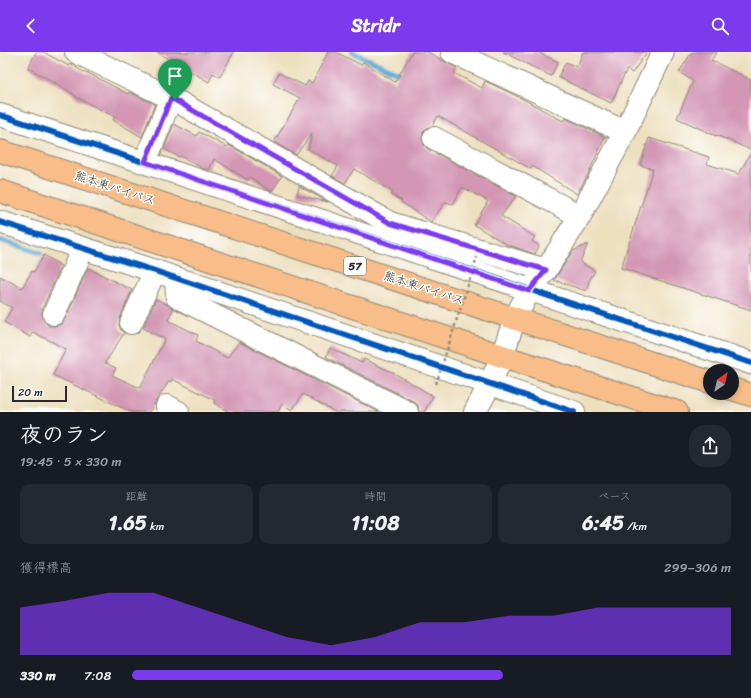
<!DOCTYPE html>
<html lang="ja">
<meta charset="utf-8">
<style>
:root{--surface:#171b24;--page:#242831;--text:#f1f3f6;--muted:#9ea1a6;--accent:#7c3aed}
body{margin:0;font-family:Sriracha,"Klee One",sans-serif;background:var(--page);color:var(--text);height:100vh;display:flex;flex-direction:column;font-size:15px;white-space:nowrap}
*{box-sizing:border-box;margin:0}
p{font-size:13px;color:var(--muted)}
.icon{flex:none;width:22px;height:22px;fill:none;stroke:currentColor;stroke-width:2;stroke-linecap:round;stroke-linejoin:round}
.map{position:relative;height:360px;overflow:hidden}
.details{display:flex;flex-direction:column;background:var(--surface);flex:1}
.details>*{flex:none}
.needle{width:26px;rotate:34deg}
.buttons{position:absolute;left:703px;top:312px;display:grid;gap:8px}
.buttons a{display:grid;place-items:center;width:36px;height:36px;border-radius:50%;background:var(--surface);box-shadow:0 2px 6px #0003;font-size:20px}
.scale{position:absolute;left:12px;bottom:10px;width:55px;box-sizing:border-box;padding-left:4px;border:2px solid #2b2b2b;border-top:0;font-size:11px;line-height:14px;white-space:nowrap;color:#2b2b2b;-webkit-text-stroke:3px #fff;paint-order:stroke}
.pin{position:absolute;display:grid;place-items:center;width:34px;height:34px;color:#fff;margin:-41px -17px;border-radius:50% 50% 50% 0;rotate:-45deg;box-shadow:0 0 4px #0007}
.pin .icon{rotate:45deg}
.round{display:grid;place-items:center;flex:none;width:42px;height:42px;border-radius:16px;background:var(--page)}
.overview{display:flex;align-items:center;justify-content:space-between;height:68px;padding:0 20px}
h1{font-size:22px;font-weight:800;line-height:30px}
.figures{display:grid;grid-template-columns:repeat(3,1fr);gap:6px;height:68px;padding:4px 20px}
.figures div{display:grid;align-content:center;border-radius:10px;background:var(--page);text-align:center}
.figures b{font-size:20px;font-weight:800}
.figures small{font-size:11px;font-weight:400}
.figures p{font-size:11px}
.chart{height:112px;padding:8px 20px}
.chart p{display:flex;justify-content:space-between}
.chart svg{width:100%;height:72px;margin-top:4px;fill:var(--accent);opacity:.7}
ul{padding:0 20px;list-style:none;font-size:13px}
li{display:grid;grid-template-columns:64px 48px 1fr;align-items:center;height:30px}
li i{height:10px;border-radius:5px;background:var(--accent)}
header{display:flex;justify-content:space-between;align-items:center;height:52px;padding:0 20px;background:var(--accent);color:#fff;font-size:18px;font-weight:800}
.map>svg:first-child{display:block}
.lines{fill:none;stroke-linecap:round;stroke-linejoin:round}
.stream{stroke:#56a4cf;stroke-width:5.5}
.building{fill:#d396b4}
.minor-casing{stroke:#8c8675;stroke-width:24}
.highway-casing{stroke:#8c8675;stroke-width:24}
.minor{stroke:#fff;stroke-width:22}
.highway{stroke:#f8bd88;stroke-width:22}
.path-bridge{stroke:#8c8675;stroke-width:2.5;stroke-dasharray:3 3;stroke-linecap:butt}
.cycleway-casing{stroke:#fff;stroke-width:8}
.cycleway{stroke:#0057b8;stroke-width:6}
.route-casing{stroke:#fff;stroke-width:8}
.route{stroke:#7c3aed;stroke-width:5}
.labels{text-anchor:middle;stroke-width:3;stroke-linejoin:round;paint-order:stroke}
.shield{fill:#fff;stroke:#6b6b6b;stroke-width:1}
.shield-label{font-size:11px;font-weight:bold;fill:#2b2b2b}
.street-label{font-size:12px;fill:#2b2b2b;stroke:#fff}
</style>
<header><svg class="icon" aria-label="back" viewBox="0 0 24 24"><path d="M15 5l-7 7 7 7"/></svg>Stridr<svg class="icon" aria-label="search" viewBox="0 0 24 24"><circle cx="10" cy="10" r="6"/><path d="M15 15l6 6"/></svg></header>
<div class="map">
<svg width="751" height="360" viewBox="0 0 751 360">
<rect width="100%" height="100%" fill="#fff"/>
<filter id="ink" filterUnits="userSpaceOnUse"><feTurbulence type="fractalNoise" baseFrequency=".025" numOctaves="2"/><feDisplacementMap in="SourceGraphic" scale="8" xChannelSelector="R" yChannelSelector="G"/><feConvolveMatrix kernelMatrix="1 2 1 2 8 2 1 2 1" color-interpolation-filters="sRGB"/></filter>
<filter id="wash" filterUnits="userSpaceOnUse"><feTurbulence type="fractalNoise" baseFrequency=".012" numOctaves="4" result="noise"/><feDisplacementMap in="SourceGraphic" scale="16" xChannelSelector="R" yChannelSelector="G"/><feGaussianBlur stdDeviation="0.9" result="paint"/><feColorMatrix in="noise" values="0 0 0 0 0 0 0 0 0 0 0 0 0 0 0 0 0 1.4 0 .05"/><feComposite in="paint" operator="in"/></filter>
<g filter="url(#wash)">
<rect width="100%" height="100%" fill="#ede0bf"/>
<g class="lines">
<!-- stream -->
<g class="stream">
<path d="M 352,0 L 407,25"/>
<path d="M 0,188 L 40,201"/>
</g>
</g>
<g id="blocks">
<!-- building -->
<g class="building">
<path d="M 36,0 L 43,0 L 69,14 L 70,12 L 87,22 L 88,21 L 128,42 L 129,40 L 155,52 L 142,85 L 113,68 L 115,65 L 76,45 L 76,44 L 61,34 L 28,16 Z"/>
<path d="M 157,0 L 234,0 L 220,25 L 213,21 L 209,30 Z"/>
<path d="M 328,0 L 336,0 L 361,13 L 363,10 L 395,30 L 412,0 L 428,0 L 447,11 L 457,16 L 454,21 L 482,36 L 485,29 L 523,47 L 563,69 L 565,66 L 605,85 L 588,122 L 577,142 L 532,114 L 531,117 L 438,64 L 432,74 L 427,76 L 423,80 L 422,87 L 424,93 L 428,97 L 516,144 L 501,164 L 535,185 L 532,189 L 539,194 L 535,202 L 508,193 L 474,173 L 488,149 L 462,135 L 453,152 L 445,150 L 431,170 L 401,150 L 402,149 L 391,143 L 393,140 L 354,117 L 345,131 L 332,124 L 338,114 L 308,97 L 312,81 L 296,103 L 274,90 L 300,46 L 273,32 L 279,21 L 305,34 L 308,29 L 312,31 Z"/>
<path d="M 503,0 L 538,0 L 558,10 L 551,24 Z"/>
<path d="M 583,0 L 647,0 L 632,21 L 627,17 L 611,51 L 558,25 L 566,10 L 577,15 Z"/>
<path d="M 692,0 L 717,0 L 711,8 L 751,28 L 751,98 L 716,83 L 716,84 L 677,66 L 693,29 L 679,20 Z"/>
<path d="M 174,72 L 197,84 L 199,80 L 227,95 L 229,93 L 282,124 L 272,139 L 269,138 L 250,125 L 248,128 L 214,107 L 209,118 L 202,116 L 180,104 L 179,105 L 164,97 Z"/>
<path d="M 649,86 L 709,105 L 707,112 L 739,122 L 751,100 L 751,258 L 621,216 L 653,117 L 640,113 Z"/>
<path d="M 299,134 L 328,150 L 297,143 Z"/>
<path d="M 588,192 L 580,210 L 595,219 L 589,229 L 586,239 L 554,228 L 573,199 Z"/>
<path d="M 44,203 L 61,214 L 42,257 L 42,263 L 44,269 L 49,274 L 55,274 L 61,272 L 65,267 L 88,216 L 132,238 L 120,266 L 119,273 L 121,278 L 124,281 L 105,311 L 116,316 L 112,323 L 140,336 L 145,326 L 165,287 L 143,276 L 156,247 L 168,253 L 173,257 L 168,268 L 198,283 L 196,289 L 227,306 L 239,290 L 379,360 L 335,360 L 303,342 L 292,358 L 282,352 L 278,360 L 229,360 L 214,351 L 215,348 L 172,327 L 171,330 L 169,329 L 149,360 L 131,360 L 53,323 L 66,297 L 33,280 L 30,285 L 4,270 L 12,256 L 0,249 L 0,224 L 22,236 L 32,219 L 34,220 Z"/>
<path d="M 330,296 L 362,311 L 364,307 L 394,321 L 433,344 L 424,360 L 419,360 L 418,353 L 413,349 L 326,305 Z"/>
</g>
</g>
</g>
<g filter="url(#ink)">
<use href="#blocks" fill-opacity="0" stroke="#8c8675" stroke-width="1"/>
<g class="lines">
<defs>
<g id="minor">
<path d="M 76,0 L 175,48 L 390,171 L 546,218"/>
<path d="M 452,0 L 625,80"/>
<path d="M 0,63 C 251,144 500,229 751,311"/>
<path d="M 434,86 L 580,164"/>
<path d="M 145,110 L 171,46"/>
<path d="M 0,170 L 155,219 L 574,360"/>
<path d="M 176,227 L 177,245 L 407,360"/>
<path d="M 54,262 L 83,196"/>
<path d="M 131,271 L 155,219"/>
<path d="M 167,354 L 178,360"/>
<path d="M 475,360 L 490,332 L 502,304 L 515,266 L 529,239 L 546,218 L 580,164 L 625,80 L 663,0"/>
</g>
<g id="highway">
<path d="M 0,99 L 710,330"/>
<path d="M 0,139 L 502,304 L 677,360"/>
<path d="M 732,337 L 751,343"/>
</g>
</defs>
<!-- minor casing -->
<use href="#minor" class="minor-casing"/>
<!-- highway casing -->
<use href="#highway" class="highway-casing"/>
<!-- minor -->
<use href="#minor" class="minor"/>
<!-- highway -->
<use href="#highway" class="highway"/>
<!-- path-bridge -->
<path class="path-bridge" d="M 436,332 L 477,205"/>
<defs>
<g id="cycleway">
<path d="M 0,63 C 251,144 500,229 751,311"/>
<path d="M 0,170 L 155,219 L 574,360"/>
</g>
</defs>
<!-- cycleway casing -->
<use href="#cycleway" class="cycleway-casing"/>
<!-- cycleway -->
<use href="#cycleway" class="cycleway"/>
</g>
</g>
<g class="lines" filter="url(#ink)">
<defs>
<path id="route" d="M 171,46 L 390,171 L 546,218 L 529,239 L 145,110 Z"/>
</defs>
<!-- route casing -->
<use href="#route" class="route-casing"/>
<!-- route -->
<use href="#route" class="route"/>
</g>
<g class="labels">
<!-- shield labels -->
<rect class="shield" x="344" y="205" width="22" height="18" rx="3"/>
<g class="shield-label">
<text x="355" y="218">57</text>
</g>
<!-- street labels -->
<g class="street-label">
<text transform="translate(115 136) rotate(18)" y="4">熊本東バイパス</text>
<text transform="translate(424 236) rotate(18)" y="4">熊本東バイパス</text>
</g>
</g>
</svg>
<div class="buttons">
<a><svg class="needle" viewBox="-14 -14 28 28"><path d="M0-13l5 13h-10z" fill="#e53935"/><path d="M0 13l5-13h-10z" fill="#9ea1a6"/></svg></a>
</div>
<div class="scale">20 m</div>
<div class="pin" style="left:175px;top:48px;background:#1e9e55"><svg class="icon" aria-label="arrive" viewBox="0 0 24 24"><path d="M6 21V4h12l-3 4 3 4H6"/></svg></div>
</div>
<section class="details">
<div class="overview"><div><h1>夜のラン</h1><p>19:45 · 5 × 330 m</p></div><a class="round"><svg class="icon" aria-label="share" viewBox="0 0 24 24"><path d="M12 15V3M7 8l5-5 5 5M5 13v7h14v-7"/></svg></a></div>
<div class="figures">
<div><p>距離</p><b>1.65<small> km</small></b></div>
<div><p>時間</p><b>11:08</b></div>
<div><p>ペース</p><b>6:45<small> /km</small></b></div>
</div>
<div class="chart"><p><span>獲得標高</span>299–306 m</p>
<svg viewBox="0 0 160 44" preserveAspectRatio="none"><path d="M0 44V15L10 11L20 6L30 6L40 15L50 24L60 33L70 38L80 33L90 24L100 24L110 20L120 20L130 15L140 15L150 15L160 15V44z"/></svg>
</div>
<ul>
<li><b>330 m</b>7:08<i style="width:62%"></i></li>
</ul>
</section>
